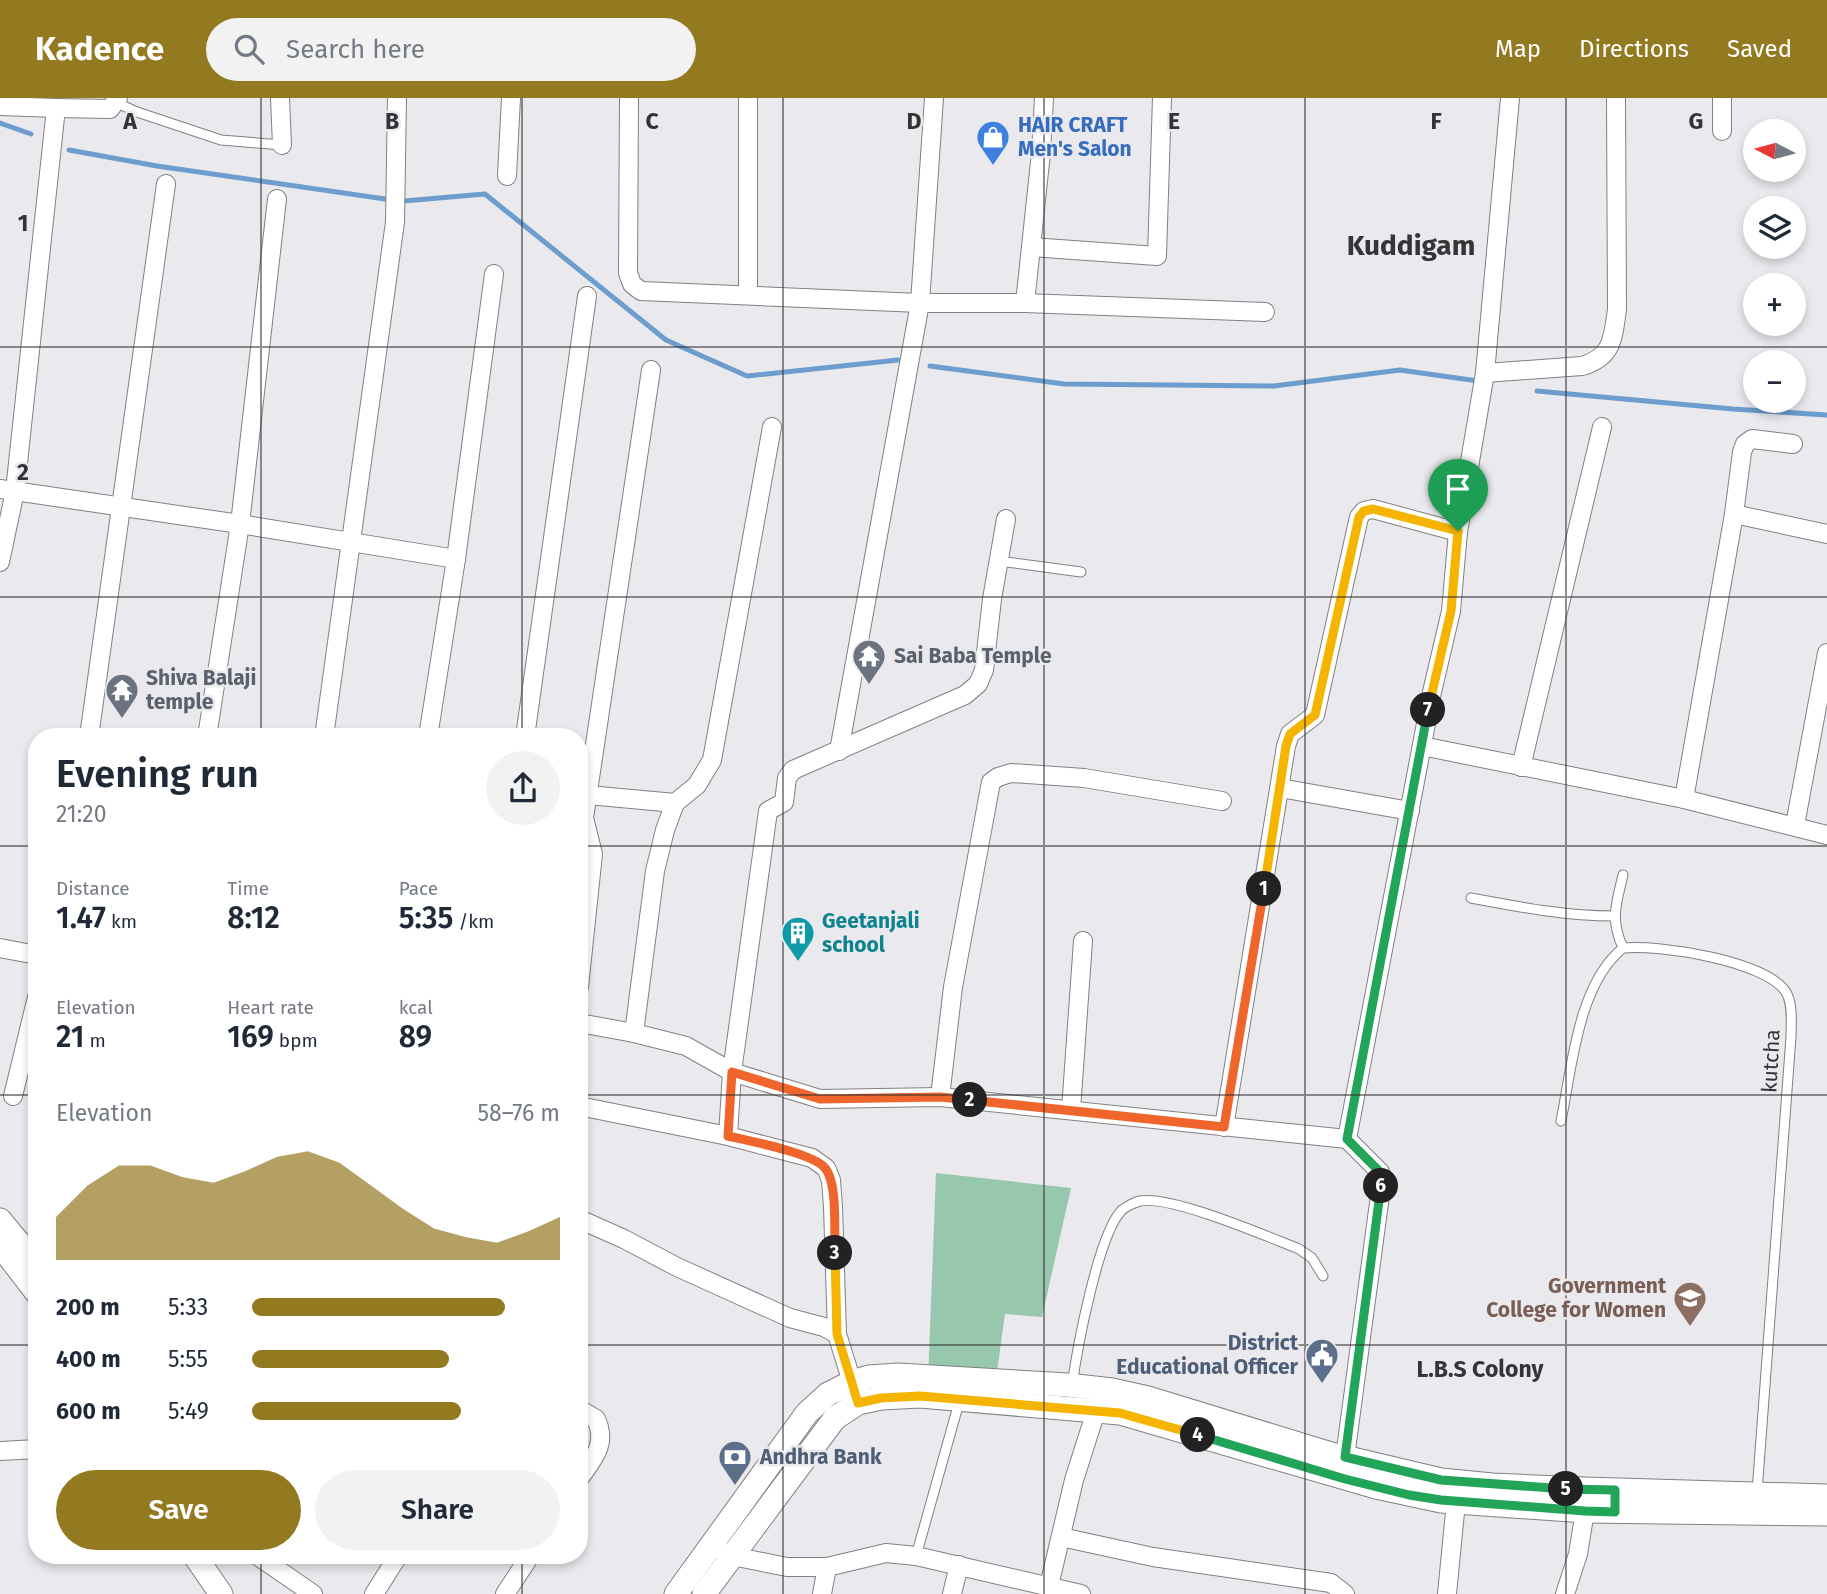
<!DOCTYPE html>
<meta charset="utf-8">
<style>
:root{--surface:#fff;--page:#f2f2f3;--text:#1f2937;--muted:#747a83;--accent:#937920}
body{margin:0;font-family:"Fira Sans",sans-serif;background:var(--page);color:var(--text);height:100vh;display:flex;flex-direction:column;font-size:26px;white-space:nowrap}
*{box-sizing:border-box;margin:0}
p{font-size:23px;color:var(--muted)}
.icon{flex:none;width:38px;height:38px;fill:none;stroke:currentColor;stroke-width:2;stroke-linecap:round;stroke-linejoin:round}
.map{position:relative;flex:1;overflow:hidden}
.details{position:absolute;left:28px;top:630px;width:560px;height:836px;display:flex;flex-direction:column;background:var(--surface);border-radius:28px;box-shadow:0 4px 10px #0003}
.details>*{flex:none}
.needle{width:46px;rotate:276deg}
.buttons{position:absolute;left:1743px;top:21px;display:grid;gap:14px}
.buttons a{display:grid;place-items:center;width:63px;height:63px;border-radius:50%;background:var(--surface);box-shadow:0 4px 10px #0003;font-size:35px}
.pin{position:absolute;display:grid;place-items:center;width:60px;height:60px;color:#fff;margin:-72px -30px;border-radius:50% 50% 50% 0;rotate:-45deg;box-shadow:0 0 7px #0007}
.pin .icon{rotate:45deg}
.km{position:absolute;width:35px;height:35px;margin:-18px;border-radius:50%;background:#222;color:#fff;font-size:19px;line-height:35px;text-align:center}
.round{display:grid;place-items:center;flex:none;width:74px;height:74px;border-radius:37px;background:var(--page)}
.overview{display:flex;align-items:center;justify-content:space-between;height:119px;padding:0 28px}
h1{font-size:38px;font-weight:600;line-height:52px}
.metrics{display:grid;grid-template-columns:repeat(3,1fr);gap:10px;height:119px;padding:7px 28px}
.metrics div{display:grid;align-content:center}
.metrics b{font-size:30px;font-weight:600}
.metrics small{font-size:19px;font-weight:400}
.metrics p{font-size:19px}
.chart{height:196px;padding:14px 28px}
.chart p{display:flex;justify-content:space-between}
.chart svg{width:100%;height:126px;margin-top:7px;fill:var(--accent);opacity:.7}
.primary-button{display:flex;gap:14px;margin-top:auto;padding:14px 28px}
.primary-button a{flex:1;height:80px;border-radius:42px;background:var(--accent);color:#fff;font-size:28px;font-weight:600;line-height:80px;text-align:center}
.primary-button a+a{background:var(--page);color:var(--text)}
ul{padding:0 28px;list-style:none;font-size:23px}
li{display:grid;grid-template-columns:112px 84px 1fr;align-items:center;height:52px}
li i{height:18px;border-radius:9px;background:var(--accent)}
header{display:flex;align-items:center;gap:42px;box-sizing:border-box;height:98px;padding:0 35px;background:var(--accent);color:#fff}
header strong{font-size:33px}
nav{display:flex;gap:38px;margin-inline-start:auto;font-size:24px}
.search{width:490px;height:63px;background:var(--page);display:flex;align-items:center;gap:18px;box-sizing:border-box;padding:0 24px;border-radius:38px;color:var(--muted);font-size:26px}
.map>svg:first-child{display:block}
.green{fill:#97c7ac}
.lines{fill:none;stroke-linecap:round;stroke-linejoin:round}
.stream{stroke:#6d9dcd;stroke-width:5}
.lane-casing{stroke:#818082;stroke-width:11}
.street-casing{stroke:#818082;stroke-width:20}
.secondary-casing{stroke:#818082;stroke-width:25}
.lane{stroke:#fff;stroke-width:9}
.street{stroke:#fff;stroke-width:18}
.secondary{stroke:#fff;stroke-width:23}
.split-1-casing{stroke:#fff;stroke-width:14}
.split-2-casing{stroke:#fff;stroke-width:14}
.split-3-casing{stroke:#fff;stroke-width:14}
.split-4-casing{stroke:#fff;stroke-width:14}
.split-5-casing{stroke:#fff;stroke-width:14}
.split-6-casing{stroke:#fff;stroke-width:14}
.split-7-casing{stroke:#fff;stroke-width:14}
.split-8-casing{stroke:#fff;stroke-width:14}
.split-1{stroke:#f5b400;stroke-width:9}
.split-2{stroke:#f0652b;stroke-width:9}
.split-3{stroke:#f0652b;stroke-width:9}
.split-4{stroke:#f5b400;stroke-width:9}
.split-5{stroke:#22a559;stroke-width:9}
.split-6{stroke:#22a559;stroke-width:9}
.split-7{stroke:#22a559;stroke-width:9}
.split-8{stroke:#f5b400;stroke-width:9}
.grid{fill:none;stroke:#343335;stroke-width:2;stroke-opacity:0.55}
.labels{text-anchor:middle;stroke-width:5;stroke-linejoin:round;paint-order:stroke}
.shop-label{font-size:21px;font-weight:bold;fill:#366cbe;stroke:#eae9ed;text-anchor:start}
.worship-label{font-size:21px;font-weight:bold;fill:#5b616d;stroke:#eae9ed;text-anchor:start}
.culture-label{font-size:21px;font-weight:bold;fill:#0d838f;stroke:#eae9ed;text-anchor:start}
.street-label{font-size:21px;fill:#343335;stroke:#eae9ed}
.education-label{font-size:21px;font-weight:bold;fill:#785e54;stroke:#eae9ed;text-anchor:end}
.service-label{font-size:21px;font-weight:bold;fill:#4e5e75;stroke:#eae9ed;text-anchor:end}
.neighbourhood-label{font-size:23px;font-weight:bold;fill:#353437;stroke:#eae9ed}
.district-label{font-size:28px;font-weight:bold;fill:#353437;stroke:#eae9ed}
.grid-label{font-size:23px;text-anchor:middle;font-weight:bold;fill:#343335;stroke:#eae9ed;stroke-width:5;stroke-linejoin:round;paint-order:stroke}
</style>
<header>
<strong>Kadence</strong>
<div class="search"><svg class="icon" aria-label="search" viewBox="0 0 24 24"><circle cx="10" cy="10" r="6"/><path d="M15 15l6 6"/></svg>Search here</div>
<nav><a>Map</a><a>Directions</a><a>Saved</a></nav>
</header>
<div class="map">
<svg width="1827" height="1496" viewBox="0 0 1827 1496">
<rect width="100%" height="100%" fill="#eae9ed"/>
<!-- green -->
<path class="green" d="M 936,1075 L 1071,1090 L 1042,1219 L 1005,1216 L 996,1281 L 928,1282 Z"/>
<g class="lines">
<!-- stream -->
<g class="stream">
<path d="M 0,25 L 31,36"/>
<path d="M 69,52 L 157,68 L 385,101"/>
<path d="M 404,103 L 485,96 L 666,242 L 747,278 L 898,262"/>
<path d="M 930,268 L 1064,286 L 1274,288 L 1400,272 L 1478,283"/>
<path d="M 1537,293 L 1733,311 L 1827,317"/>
</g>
<defs>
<g id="lane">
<path d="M 117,5 L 137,14 L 221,42 L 282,47"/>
<path d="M 999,463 L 1081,474"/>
<path d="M 1471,800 C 1519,809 1565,818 1614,818"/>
<path d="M 1623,850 C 1610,821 1616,807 1623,777"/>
<path d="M 1561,1023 C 1572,969 1578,886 1623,850 C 1657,846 1770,863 1787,896 C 1793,908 1791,926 1791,939 L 1757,1394"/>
<path d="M 1072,1288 C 1077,1251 1098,1138 1121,1113 C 1125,1109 1135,1104 1140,1103 C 1171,1097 1266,1138 1299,1151 L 1312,1160 L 1323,1178"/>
<path d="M 916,1458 L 960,1301"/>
</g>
<g id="street">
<path d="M 280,0 L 282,47"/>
<path d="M 629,0 L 628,175 L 632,186 L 641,193 L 920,205 L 1025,205 L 1265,214"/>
<path d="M 0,8 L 56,10 L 15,393 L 0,464"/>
<path d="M 56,10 L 110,11 L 118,0"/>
<path d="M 1722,33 L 1722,0"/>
<path d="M 507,78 L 511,0"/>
<path d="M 1031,149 L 1157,158 L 1162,0"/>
<path d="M 748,197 L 748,0"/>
<path d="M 1025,205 L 1041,55 L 1044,0"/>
<path d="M 1485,275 L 1582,268 C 1613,259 1613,240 1617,211 L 1616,0"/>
<path d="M 0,391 L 240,426 L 456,461"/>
<path d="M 1734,416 L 1742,354 L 1745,346 L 1752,341 L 1793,346"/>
<path d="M 89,639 L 166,86"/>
<path d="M 207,639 L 240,426 L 277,101"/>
<path d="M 324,639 L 395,124 L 397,0"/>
<path d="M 428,639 L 456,461 L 494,176"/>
<path d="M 525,639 L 587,198"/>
<path d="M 1422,648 L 1684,701 L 1827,737"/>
<path d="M 839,653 L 920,205 L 934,0"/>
<path d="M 1521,669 L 1602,329"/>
<path d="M 1280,690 L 1410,713"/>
<path d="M 588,697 L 675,705"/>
<path d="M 1684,701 L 1734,416 L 1827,436"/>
<path d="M 579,720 L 584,720 L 593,756 L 579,889"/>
<path d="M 584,720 L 651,272"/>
<path d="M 1795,727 L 1827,555"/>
<path d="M 0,850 L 37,857"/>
<path d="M 579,925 L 634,935 L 686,948 L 732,974 L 820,1001 L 940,999 L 1347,1041 L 1380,1074 L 1381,1090 L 1345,1359"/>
<path d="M 634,935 L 655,773 L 665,732 L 675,705 L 697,687 L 712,662 L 772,329"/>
<path d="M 13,998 L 37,899"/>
<path d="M 940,999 L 953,889 L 991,684 L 998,679 L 1011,675 L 1084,680 L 1222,703"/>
<path d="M 579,1008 L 728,1038 L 812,1060 L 826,1070 L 831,1082 L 833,1109 L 837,1236"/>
<path d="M 1071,1012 L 1083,843"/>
<path d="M 1224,1029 L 1286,648 L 1290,636 L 1315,617 L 1359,419 L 1364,413 L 1373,411 L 1458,434"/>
<path d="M 728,1038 L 732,974 L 768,713 L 784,704 L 787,680 L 793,672 L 965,597 L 978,586 L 984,572 L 992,501 L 1006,421"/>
<path d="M 1347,1041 L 1432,594 L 1451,513 L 1458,434 L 1485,275 L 1510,0"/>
<path d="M 579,1121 L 624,1141 L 677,1169 L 790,1220 L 824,1229 L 837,1236 L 855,1294"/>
<path d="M 579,1311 L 596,1321 C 608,1346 593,1361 579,1381"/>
<path d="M 0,1353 L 37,1351"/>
<path d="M 1061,1439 L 1153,1459 L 1331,1485 L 1345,1496"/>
<path d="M 722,1454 L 732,1458 L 787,1469 L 827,1469 L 886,1455 L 916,1458 L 1081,1496"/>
<path d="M 258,1458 L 313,1496"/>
<path d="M 1049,1488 L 1074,1382 L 1096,1313"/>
<path d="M 374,1496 L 398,1458"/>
<path d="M 505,1496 L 530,1458"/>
<path d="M 822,1496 L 827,1469"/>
<path d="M 952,1496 L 959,1467"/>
<path d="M 1447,1496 L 1456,1404"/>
<path d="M 1565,1496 L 1578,1456 L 1585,1413"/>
</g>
<g id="secondary">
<path d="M 0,1122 L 37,1167"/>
<path d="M 0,1147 L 37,1195"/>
<path d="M 195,1458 L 221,1496"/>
<path d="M 676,1496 L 807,1315 L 828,1296 L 852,1284 L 869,1279 L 898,1277 L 1068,1287 L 1112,1292 L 1148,1300 L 1331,1356 L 1441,1382 L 1492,1387 L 1584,1391 L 1827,1398"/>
<path d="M 704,1496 L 835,1320 L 858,1305 L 881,1300 L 920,1298 L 1120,1315 L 1376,1389 L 1441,1403 L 1585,1413 L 1827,1416"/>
</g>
</defs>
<!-- lane casing -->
<use href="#lane" class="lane-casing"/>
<!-- street casing -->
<use href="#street" class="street-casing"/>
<!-- secondary casing -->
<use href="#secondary" class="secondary-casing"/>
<!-- lane -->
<use href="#lane" class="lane"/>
<!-- street -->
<use href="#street" class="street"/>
<!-- secondary -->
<use href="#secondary" class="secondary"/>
</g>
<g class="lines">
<defs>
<path id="split-1" d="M 1264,791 L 1286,648 L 1290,636 L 1315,617 L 1359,419 L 1364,413 L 1373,411 L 1458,433"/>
<path id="split-2" d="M 970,1002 L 1224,1029 L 1264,791"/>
<path id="split-3" d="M 835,1155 C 834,1135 838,1085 825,1070 C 813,1055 749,1043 728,1038 L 732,974 L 820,1001 L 940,999 L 970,1002"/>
<path id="split-4" d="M 835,1155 L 837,1236 L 858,1305 L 881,1300 L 920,1298 L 1120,1315 L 1198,1337"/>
<path id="split-5" d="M 1198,1337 L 1345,1381 L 1409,1397 L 1441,1402 L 1585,1413 L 1615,1414 L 1615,1392 L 1566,1391"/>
<path id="split-6" d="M 1381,1088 L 1345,1359 L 1441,1382 L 1566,1391"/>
<path id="split-7" d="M 1381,1088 L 1380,1074 L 1347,1041 L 1428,612"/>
<path id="split-8" d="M 1428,612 L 1451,513 L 1458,433"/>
</defs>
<!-- split-1 casing -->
<use href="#split-1" class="split-1-casing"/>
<!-- split-2 casing -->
<use href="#split-2" class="split-2-casing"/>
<!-- split-3 casing -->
<use href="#split-3" class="split-3-casing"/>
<!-- split-4 casing -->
<use href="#split-4" class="split-4-casing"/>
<!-- split-5 casing -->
<use href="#split-5" class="split-5-casing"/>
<!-- split-6 casing -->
<use href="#split-6" class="split-6-casing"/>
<!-- split-7 casing -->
<use href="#split-7" class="split-7-casing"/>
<!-- split-8 casing -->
<use href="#split-8" class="split-8-casing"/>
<!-- split-1 -->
<use href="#split-1" class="split-1"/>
<!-- split-2 -->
<use href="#split-2" class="split-2"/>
<!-- split-3 -->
<use href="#split-3" class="split-3"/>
<!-- split-4 -->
<use href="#split-4" class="split-4"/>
<!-- split-5 -->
<use href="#split-5" class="split-5"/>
<!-- split-6 -->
<use href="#split-6" class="split-6"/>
<!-- split-7 -->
<use href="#split-7" class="split-7"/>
<!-- split-8 -->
<use href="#split-8" class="split-8"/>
</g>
<!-- grid -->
<path class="grid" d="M 261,0 L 261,639M 522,0 L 522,639M 783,0 L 783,1496M 1044,0 L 1044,1496M 1305,0 L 1305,1496M 1566,0 L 1566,1496M 0,249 L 1827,249M 0,499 L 1827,499M 0,748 L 37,748M 579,748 L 1827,748M 0,997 L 37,997M 579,997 L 1827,997M 0,1247 L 37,1247M 579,1247 L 1827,1247M 261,1458 L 261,1496M 522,1458 L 522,1496"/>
<!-- icons -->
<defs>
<symbol id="shop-pin" viewBox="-11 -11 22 30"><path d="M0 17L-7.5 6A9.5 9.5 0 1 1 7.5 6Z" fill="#3f7fe0" stroke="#eae9ed"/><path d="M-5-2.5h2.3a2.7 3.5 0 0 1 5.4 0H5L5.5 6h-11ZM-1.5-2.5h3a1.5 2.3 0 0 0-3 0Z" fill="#fff"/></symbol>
<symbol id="temple-pin" viewBox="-11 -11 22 30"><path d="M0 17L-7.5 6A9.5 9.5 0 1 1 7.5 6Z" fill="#6b7280" stroke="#eae9ed"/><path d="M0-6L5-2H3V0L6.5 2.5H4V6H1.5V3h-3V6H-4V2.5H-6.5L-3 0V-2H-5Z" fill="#fff"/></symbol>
<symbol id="building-pin" viewBox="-11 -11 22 30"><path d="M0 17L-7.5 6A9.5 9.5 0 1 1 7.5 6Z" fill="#0f9aa8" stroke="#eae9ed"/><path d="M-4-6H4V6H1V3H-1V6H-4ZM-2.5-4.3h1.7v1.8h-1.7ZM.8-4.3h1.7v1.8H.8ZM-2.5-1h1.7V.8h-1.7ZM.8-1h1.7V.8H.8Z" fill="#fff"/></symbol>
<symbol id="university-pin" viewBox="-11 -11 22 30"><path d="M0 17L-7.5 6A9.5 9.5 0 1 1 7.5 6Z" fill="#8d6e63" stroke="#eae9ed"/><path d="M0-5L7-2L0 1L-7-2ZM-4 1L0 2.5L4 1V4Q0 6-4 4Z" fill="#fff"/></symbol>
<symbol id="civic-pin" viewBox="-11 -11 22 30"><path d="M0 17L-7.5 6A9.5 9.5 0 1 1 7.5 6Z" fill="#5c6f8a" stroke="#eae9ed"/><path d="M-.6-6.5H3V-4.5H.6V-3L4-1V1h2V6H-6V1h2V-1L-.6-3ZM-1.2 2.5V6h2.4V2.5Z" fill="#fff"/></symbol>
<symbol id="bank-pin" viewBox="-11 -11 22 30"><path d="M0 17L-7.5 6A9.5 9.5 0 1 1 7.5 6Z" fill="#5c6f8a" stroke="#eae9ed"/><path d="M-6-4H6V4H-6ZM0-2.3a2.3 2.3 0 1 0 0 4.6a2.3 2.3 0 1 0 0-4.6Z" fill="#fff"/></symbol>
</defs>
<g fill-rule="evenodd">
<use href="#shop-pin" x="974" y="20" width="38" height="52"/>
<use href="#temple-pin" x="850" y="539" width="38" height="52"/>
<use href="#temple-pin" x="103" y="573" width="38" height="52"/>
<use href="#building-pin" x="779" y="816" width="38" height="52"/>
<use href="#university-pin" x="1671" y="1181" width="38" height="52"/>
<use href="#civic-pin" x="1303" y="1238" width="38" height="52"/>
<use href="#bank-pin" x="716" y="1340" width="38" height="52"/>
</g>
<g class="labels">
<!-- shop labels -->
<g class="shop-label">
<text x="1018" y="34">HAIR CRAFT<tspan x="1018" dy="24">Men's Salon</tspan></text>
</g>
<!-- worship labels -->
<g class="worship-label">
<text x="894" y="565">Sai Baba Temple</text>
<text x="146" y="587">Shiva Balaji<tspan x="146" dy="24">temple</tspan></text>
</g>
<!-- culture labels -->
<g class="culture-label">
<text x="822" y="830">Geetanjali<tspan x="822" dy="24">school</tspan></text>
</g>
<!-- street labels -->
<g class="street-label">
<text transform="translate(1771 963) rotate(-87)" y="7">kutcha</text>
</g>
<!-- education labels -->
<g class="education-label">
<text x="1666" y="1195">Government<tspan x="1666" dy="24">College for Women</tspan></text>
</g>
<!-- service labels -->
<g class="service-label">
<text x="1298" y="1252">District<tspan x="1298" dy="24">Educational Officer</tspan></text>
<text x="760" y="1366" text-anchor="start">Andhra Bank</text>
</g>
<!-- neighbourhood labels -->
<g class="neighbourhood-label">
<text x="1480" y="1279">L.B.S Colony</text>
</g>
<!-- district labels -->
<g class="district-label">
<text x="1411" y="157">Kuddigam</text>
</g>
</g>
<g class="grid-label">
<text x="130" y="31">A</text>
<text x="392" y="31">B</text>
<text x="652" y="31">C</text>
<text x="914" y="31">D</text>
<text x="1174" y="31">E</text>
<text x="1436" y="31">F</text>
<text x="1696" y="31">G</text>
<text x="23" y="133">1</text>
<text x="23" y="382">2</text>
</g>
</svg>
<div class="buttons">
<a><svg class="needle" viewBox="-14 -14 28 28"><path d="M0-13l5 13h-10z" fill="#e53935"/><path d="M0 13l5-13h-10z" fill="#747a83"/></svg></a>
<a><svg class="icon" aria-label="layers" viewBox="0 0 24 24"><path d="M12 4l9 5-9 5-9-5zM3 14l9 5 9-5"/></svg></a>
<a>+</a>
<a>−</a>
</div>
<div class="pin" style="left:1458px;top:433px;background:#1e9e55"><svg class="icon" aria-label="arrive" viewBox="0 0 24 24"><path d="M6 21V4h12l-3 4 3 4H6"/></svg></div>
<b class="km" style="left:1264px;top:791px">1</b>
<b class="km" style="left:970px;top:1002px">2</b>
<b class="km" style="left:835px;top:1155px">3</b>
<b class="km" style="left:1198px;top:1337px">4</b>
<b class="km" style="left:1566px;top:1391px">5</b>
<b class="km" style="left:1381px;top:1088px">6</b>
<b class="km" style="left:1428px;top:612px">7</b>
<section class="details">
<div class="overview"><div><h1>Evening run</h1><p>21:20</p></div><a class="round"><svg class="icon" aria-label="share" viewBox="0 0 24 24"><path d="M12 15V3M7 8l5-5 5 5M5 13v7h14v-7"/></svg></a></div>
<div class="metrics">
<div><p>Distance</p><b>1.47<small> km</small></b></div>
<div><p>Time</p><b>8:12</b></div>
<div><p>Pace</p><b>5:35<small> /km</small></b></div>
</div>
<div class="metrics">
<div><p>Elevation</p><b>21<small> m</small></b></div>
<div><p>Heart rate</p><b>169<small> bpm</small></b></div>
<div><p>kcal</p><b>89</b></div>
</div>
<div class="chart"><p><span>Elevation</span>58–76 m</p>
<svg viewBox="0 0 160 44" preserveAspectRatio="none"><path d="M0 44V29L10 18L20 11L30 11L40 15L50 17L60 13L70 8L80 6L90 10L100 18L110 26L120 33L130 36L140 38L150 34L160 29V44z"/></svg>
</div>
<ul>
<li><b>200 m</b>5:33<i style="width:82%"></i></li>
<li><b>400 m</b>5:55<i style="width:64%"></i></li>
<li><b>600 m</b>5:49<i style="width:68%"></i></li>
</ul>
<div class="primary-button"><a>Save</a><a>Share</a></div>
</section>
</div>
